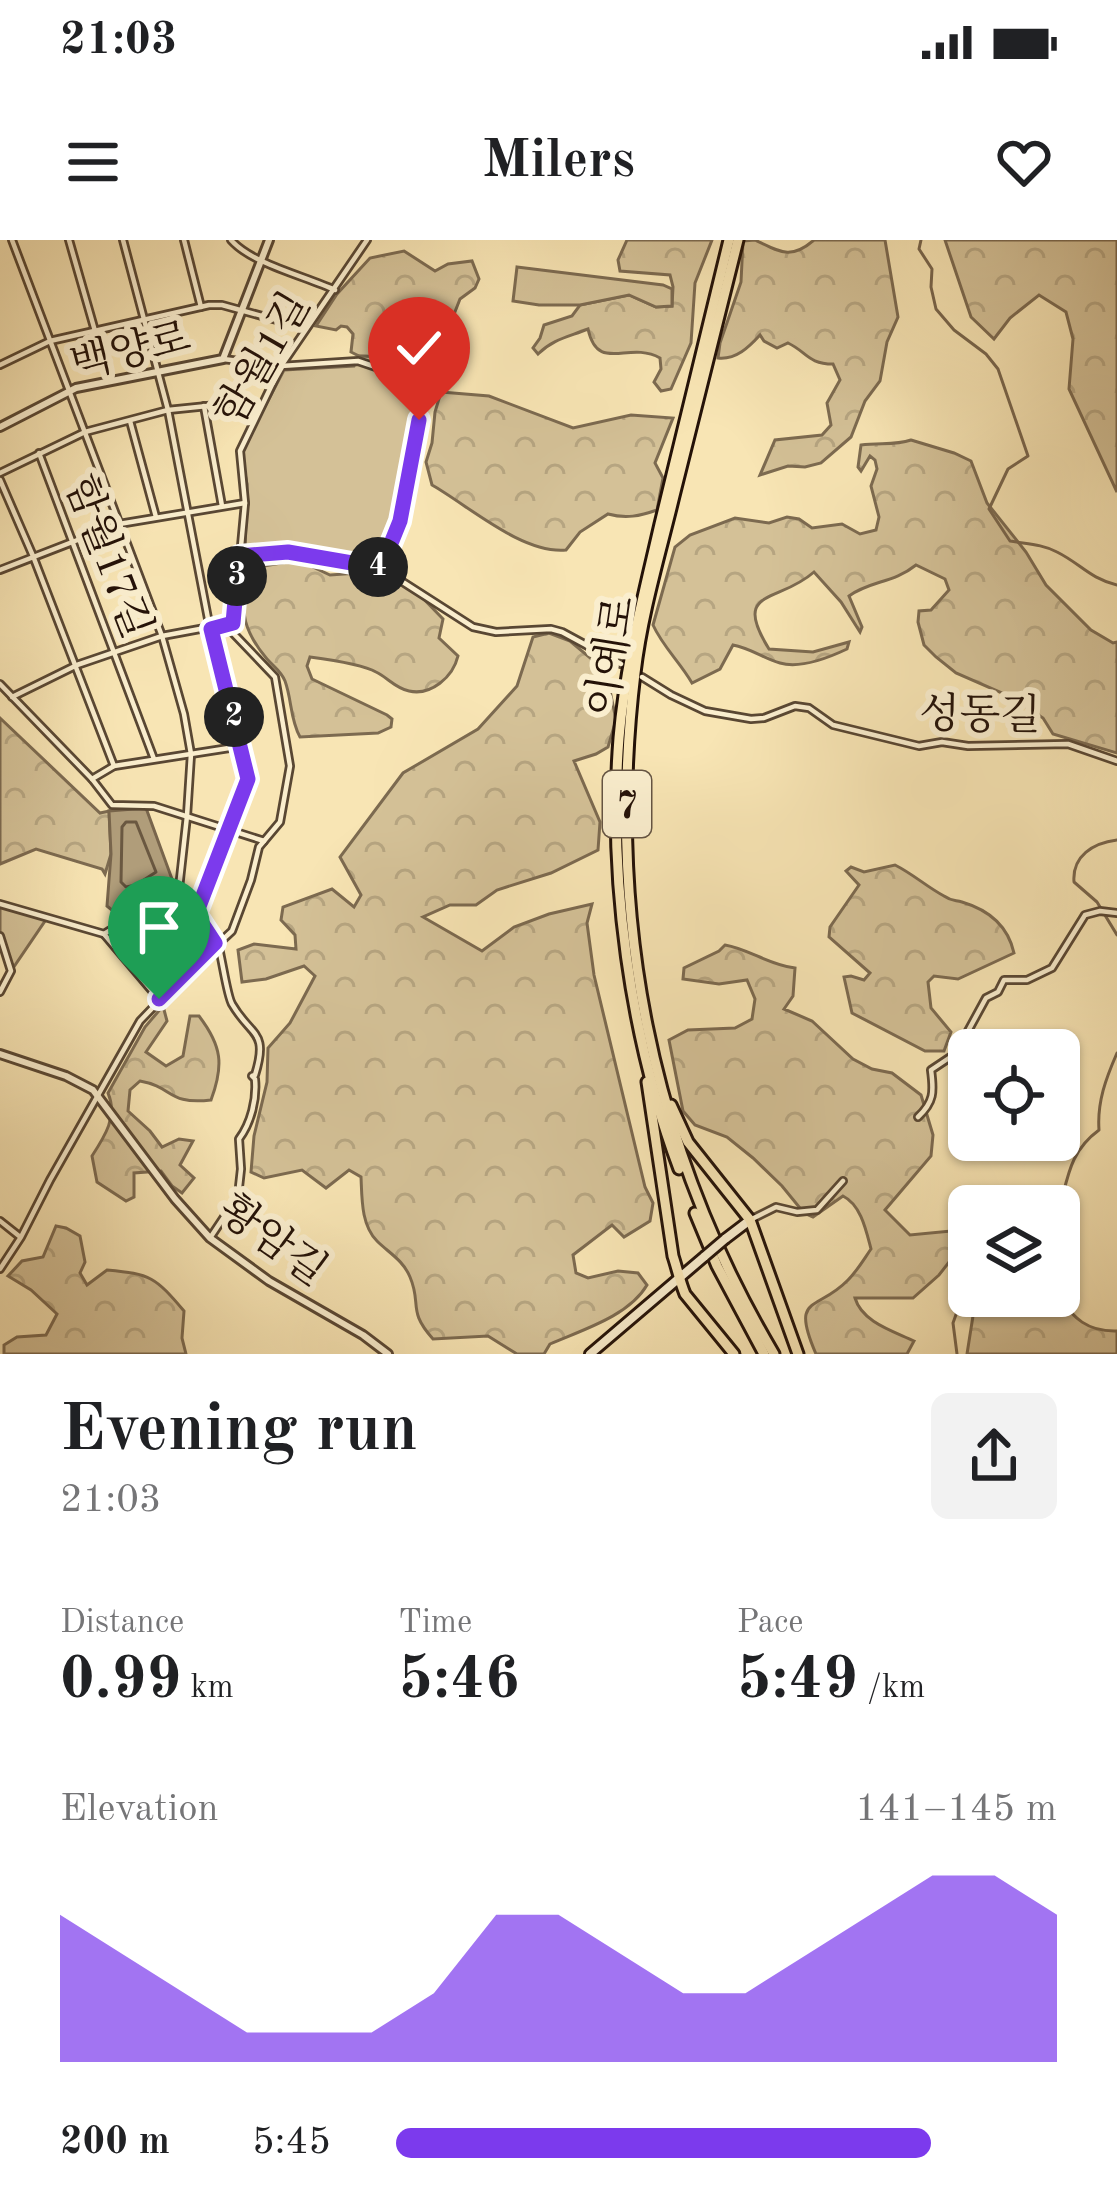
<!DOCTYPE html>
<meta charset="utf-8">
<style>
:root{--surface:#fff;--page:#f2f2f2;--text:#202124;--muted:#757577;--accent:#7c3aed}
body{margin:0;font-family:"Old Standard TT","Noto Serif KR",serif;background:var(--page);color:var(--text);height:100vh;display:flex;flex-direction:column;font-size:45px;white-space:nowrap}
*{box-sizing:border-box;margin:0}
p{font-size:39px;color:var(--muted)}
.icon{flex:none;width:66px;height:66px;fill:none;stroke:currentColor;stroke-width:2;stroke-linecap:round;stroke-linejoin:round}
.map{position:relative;height:1114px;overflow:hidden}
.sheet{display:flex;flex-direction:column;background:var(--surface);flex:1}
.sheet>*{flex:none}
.buttons{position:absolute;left:948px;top:789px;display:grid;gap:24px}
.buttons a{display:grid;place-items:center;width:132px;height:132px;border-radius:18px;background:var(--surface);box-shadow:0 3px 9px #0004;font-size:60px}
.pin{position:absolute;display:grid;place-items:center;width:102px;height:102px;color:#fff;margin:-123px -51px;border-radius:50% 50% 50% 0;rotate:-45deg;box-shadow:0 0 12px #0007}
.pin .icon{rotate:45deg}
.km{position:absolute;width:60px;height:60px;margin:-30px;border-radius:50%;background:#222;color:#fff;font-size:33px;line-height:60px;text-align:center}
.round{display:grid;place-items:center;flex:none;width:126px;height:126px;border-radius:18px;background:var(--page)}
.headline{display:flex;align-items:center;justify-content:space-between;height:204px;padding:0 60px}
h1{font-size:66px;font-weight:700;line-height:90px}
.metrics{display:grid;grid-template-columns:repeat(3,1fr);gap:18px;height:204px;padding:12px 60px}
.metrics div{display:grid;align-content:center}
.metrics b{font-size:60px;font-weight:700}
.metrics small{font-size:33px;font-weight:400}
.metrics p{font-size:33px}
.chart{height:336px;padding:24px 60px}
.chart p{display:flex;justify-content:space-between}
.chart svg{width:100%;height:216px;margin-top:12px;fill:var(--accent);opacity:.7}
ul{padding:0 60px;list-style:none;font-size:39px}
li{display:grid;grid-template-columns:192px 144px 1fr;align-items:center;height:90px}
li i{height:30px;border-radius:15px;background:var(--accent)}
.status{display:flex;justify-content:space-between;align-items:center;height:84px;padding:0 60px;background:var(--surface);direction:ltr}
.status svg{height:33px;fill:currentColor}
header{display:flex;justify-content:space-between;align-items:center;height:156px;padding:0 60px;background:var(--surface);font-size:54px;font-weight:700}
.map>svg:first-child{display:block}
.forest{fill:url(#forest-crowns);stroke:#7c6a50;stroke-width:3}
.park{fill:#d4c197;stroke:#7c6a50;stroke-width:3}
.water{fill:#b09d7a;stroke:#78654c;stroke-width:3}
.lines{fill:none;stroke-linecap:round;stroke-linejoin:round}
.shore{stroke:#6a5841;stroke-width:3}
.stream{stroke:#78654c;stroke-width:3}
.minor-casing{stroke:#594733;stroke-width:10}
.tertiary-casing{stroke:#594733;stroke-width:12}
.secondary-casing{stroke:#241208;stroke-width:14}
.trunk-casing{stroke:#241208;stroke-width:15}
.minor{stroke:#faeece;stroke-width:4.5}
.tertiary{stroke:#faeece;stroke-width:6}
.secondary{stroke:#faeece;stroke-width:8}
.trunk{stroke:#f8e5b4;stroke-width:9}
.secondary-bridge-casing{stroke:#241208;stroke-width:14;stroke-linecap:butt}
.secondary-bridge{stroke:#faeece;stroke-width:8}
.route-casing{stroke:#fff;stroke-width:24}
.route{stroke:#7c3aed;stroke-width:15}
.labels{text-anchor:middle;stroke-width:12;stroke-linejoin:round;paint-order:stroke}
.shield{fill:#faeece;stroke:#645443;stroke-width:3}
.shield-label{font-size:39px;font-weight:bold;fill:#241208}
.street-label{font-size:42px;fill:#241208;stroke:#faeece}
</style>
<div class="status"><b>21:03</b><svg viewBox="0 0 49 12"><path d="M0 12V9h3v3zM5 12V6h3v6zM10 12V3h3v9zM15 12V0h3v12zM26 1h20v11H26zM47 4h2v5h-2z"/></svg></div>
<header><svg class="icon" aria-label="menu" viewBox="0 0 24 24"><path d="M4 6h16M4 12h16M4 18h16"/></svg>Milers<svg class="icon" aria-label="heart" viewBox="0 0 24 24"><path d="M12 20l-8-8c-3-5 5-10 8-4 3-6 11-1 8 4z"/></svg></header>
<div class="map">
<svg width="1117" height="1114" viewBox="0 0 1117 1114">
<defs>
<pattern id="forest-crowns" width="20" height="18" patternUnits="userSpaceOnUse" patternTransform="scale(3)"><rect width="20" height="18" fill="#d4c197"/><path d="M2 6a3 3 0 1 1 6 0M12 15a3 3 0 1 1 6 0" fill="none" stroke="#b6a581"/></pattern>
</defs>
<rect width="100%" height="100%" fill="#f8e5b4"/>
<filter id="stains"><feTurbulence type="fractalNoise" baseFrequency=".00167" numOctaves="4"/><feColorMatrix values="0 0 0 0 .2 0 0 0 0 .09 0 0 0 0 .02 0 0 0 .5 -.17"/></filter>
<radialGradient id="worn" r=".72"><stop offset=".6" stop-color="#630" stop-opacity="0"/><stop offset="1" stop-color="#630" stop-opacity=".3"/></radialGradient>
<!-- forest -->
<g class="forest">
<path d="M 627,0 L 712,0 L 695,43 L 691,103 L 671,149 L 661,151 L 654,142 L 661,129 L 660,118 C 628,100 598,134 588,89 C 568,97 553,99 538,114 L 533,108 L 540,98 L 544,85 L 572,76 L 580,65 L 629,55 L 656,67 L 672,66 L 673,47 L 670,35 L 620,31 L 618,20 Z"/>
<path d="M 755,0 C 780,12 791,20 814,0 L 885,0 L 898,77 L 887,102 L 880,141 L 865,161 L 851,197 L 821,223 L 805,227 L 788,226 L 760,235 L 775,200 L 822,195 L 831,185 L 827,163 L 840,140 L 833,124 C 808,124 807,112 788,103 L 777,108 L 764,101 L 760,95 C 749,107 736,120 718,118 L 720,103 L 741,42 L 743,1 Z"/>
<path d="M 945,0 L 1117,0 L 1117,252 L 1069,149 L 1073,99 L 1066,72 L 1039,55 L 1010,78 L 994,99 L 971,77 Z"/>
<path d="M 404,11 L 435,31 L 448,24 L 472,21 L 479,39 L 475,48 L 460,59 L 449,87 L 440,83 L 422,88 L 412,118 L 359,116 L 351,112 L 353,94 L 347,87 L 341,86 L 336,90 L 316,86 L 337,54 L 370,18 Z"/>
<path d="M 441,152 L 489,156 L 573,188 L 631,175 L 673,178 L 655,223 L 663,238 L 657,270 C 640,276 626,279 608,274 L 580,292 L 566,310 C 522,314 469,266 432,245 L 426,222 L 432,203 L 435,172 Z"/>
<path d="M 911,200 L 954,213 L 971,221 L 987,263 L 1026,312 L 1046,345 L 1091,390 L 1113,403 L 1117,402 L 1117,513 L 1053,494 L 1043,478 L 1009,456 L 956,433 L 936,417 L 924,405 L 918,382 L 919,371 L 931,370 L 949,350 L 945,339 L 916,325 C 894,343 869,341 849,356 L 862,387 L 860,392 L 841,362 L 814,332 C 778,364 731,348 769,409 L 813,412 L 849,402 L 847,409 C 828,418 800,429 780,423 C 763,418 750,408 733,405 L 720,429 L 692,443 C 680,422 663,407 653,385 L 675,307 L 690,295 L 735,278 L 769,283 L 787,277 L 799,279 L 812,288 L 842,284 L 860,294 L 876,290 L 879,277 L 871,246 L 877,229 L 875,220 L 870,216 L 861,231 L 858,227 L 861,205 C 879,202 894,206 911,200 Z"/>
<path d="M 298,320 L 330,335 L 373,332 L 393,339 L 414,349 L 443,379 L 439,398 L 458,416 C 453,437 431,456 409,451 C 395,448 387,437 376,432 C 364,425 325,419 310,417 L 307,426 L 312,439 L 387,475 L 392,479 L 391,487 L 378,493 L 300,497 C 290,479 292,460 285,441 C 281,431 274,427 267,419 C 245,393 239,372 246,339 L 264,326 Z"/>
<path d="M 549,393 L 570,401 L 606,431 L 616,480 L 608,507 L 596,514 L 574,521 L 600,582 L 598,610 L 551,633 L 497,650 L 476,665 L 450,665 L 423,677 L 482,711 L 514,687 L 549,674 L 592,664 L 587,683 L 594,735 L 645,947 L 653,963 L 650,981 L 624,997 L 612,985 L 573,1015 L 576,1033 L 588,1038 L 618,1031 L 638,1033 L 647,1045 C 629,1076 582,1090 550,1104 L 544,1114 L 517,1114 L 488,1096 L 433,1099 C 407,1070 422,1065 410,1037 C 403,1020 389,1013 377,1001 C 361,985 362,958 361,937 L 349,930 L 326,948 L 302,930 L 264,938 L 251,932 L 254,896 L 267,842 L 268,808 L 290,783 L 315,736 L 304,726 L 266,739 L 242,742 L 238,710 L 254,704 L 296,709 L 295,695 L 281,680 L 283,667 L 332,649 L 354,667 L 361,655 L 340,617 L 403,533 L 478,489 L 517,446 L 533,397 Z"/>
<path d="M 0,478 L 100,573 L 109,571 L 111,614 L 105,634 L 102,629 L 36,609 L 0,624 Z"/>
<path d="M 895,625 C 913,634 927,647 944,656 C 951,661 954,660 962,662 C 989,670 1008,686 1014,713 L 958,739 L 934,736 L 928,742 L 931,768 L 951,792 L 944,811 L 925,811 L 852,773 L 844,737 L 851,736 L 864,740 L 870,733 L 829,697 L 830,687 L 859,645 L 846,631 L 851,627 L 864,632 Z"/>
<path d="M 725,705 C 749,709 769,725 795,728 L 793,756 L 784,769 L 812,781 L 853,819 L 872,829 L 892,833 L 921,855 L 933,895 L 931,916 L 885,970 L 910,995 L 951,991 L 967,999 L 939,1035 L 913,1058 L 855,1058 C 862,1082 893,1091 914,1101 L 907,1114 L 816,1114 C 790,1054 817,1072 848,1040 C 857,1031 864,1019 871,1009 C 866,990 861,965 843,956 L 813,977 L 804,973 L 782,946 L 753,918 L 727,897 L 695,885 L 683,871 L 669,800 L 688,790 L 735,788 L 752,779 L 755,759 L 747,740 L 719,744 L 683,739 L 684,728 L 719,711 Z"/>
<path d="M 163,766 L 167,781 L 146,812 L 166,826 L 183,816 L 190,776 L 199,776 C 222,806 224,825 211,860 C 167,865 174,847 140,841 L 130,850 L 128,871 L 150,891 L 162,907 L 179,899 L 193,901 L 180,925 L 194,938 L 182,953 L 172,946 L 161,931 L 134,933 L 134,957 L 126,961 L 97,942 L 92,916 C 105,896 118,876 108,853 L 145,787 Z"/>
<path d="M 56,986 L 66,988 L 80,996 L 85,1022 L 80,1033 L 87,1045 L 107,1030 C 151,1034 155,1037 184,1071 L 182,1098 L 186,1114 L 4,1114 L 4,1105 L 17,1097 L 46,1095 L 57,1074 L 31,1050 L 8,1036 L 22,1021 L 43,1017 Z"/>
<path d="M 989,1056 L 1006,1056 L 1010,1059 L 1014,1056 L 1057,1056 C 1074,1078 1087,1092 1117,1091 L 1117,1114 L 967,1114 L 973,1076 Z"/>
</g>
<!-- park -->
<g class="park">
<path d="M 517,27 L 663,45 L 672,49 L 672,66 L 656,67 L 629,55 L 580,65 L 539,65 L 513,61 Z"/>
<path d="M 359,116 L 412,118 L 421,134 L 418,144 L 423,152 C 411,208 407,272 377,322 L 250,312 L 245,308 L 247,244 L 241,212 L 284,130 L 354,126 Z"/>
<path d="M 0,664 L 47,678 L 11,731 L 0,696 Z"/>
</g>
<!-- water -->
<path class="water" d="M 146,568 L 172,639 L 138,658 L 132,658 L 129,665 L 113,671 L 107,666 L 111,614 L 109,571 Z"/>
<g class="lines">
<!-- shore -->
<path class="shore" d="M 136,582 L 156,632 L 136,645 L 126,647 L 121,642 L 122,587 L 126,582 Z"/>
<!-- stream -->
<g class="stream">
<path d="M 921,0 L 919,9 L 932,29 L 931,47 L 936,69 L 954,90 L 986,114 L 998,129 L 1028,216 L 1008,229 L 989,269 L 1010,301 C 1026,304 1042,304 1057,312 C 1081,324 1089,338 1117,345"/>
<path d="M 1117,600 C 1093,603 1072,616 1074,642 L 1097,662 L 1117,695"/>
<path d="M 1059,970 C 1068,938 1069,912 1099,890 C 1097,862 1106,838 1117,813"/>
<path d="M 957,1114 L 953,1083 L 969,1038"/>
</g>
<defs>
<g id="minor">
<path d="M 12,0 L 162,396 L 184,474 L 191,514 L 187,576 L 179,648 L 214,702"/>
<path d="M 69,0 L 95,91"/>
<path d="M 123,0 L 168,170 L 210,389 L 248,539 L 197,674"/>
<path d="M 184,0 L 201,67"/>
<path d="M 231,0 C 252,24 305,36 335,50"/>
<path d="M 223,119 L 281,126 L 358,121 L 426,144 L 401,281 L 381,327"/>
<path d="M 0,125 L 50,101 L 209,65 L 222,65 L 306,88"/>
<path d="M 204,166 L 222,266"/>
<path d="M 130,181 L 156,277"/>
<path d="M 39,213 L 154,519"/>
<path d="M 0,233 L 85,192 L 168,170 L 227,164 L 258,172"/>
<path d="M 0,240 L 33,316 L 114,526"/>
<path d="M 239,316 L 288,312 L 381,328 L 473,387 L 496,392 L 551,389 L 562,392 L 621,424"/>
<path d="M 0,330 L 119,284 L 245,263"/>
<path d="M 642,437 L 671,455 L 705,471 L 751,479 L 764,478 L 795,466 L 809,468 L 833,485 L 919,506 L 942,502 L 968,506 L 1068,504 L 1117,521"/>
<path d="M 0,444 L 92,539 L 112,565 L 154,566 L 264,601"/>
<path d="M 12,457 L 77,425 L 162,396 L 232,383"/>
<path d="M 92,539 L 114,526 L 242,506"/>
<path d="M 0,664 L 104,694 L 179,648"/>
<path d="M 104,694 L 159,759"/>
<path d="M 0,696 L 11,731 L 0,752"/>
<path d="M 918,877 C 934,862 934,852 931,830 L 952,816 L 962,802 L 986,758 L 998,752 L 1004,740 L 1027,740 L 1052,728 L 1085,675 L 1100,671 L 1117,673"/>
<path d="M 750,980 L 776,967 L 797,972 L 817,970 L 843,941"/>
<path d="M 0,981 L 19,996"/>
<path d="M 210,998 L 238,956 L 241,929 L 239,899 C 251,883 257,859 255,839 L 252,836 L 255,835 C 269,790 251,797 232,764 C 227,756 222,718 218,704"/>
<path d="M 0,1029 L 21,997 L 50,940 L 140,781 L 215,703 L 218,704 L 232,691 L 251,640 L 259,607 L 280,582 L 290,526 L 275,437 L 233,393 L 245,263 L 240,211 L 281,126 L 367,0"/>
</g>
<g id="tertiary">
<path d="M 0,187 L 76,148 L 223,119 L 269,0"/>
<path d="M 0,814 L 66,836 L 93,850 L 175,959 L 210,998 L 269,1041 L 363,1095 L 388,1114"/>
</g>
<g id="secondary">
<path d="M 725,999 L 750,980"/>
<path d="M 590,1114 L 705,1016"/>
</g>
<g id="trunk">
<path d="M 738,0 C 717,85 695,170 674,256 C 660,314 642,373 635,433 C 606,674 650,905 774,1114"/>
<path d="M 647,842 L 673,1016 C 677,1028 680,1042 685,1054 L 734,1114"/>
<path d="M 671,865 L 688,902 L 750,980 L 798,1114"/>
<path d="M 679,929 C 630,798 608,638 619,498 C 625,426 644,354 660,284 C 683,189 706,94 729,0"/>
<path d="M 695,973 L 717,1026 L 764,1114"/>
</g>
</defs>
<!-- minor casing -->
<use href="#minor" class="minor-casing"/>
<!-- tertiary casing -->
<use href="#tertiary" class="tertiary-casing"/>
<!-- secondary casing -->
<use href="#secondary" class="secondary-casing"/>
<!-- trunk casing -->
<use href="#trunk" class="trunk-casing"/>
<!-- minor -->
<use href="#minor" class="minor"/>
<!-- tertiary -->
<use href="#tertiary" class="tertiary"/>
<!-- secondary -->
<use href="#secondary" class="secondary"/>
<!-- trunk -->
<use href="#trunk" class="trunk"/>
<defs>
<path id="secondary-bridge" d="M 705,1016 L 725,999"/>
</defs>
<!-- secondary-bridge casing -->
<use href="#secondary-bridge" class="secondary-bridge-casing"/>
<!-- secondary-bridge -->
<use href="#secondary-bridge" class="secondary-bridge"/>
</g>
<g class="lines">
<defs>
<path id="route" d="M 159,759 L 215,703 L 196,674 L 248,539 L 211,389 L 233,383 L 239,316 L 288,312 L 381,328 L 400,281 L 419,180"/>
</defs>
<!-- route casing -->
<use href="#route" class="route-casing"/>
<!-- route -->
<use href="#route" class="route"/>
</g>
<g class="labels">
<!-- shield labels -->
<rect class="shield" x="603" y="531" width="48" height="66" rx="9"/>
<g class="shield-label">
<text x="627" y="578">7</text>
</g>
<!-- street labels -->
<g class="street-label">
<text transform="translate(130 109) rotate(-14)" y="15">백양로</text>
<text transform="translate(261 118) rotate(-60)" y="15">함월1길</text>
<text transform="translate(110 316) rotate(69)" y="15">함월17길</text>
<text transform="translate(609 416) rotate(-81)" y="15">이예로</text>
<text transform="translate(980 473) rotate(1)" y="15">성동길</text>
<text transform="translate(274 999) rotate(36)" y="15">황암길</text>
</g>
</g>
<rect width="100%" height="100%" filter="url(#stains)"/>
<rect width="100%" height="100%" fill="url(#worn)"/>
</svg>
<div class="buttons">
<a><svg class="icon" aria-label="locate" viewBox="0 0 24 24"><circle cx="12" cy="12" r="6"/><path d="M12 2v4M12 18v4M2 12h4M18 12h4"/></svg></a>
<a><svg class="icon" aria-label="layers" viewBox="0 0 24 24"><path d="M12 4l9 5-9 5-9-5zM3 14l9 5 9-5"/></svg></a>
</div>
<div class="pin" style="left:159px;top:759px;background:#1e9e55"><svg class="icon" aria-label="arrive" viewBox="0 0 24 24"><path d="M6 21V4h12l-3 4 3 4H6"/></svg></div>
<div class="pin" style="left:419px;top:180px;background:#d93025"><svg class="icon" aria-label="check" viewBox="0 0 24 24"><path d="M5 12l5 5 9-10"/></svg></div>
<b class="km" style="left:234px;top:477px">2</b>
<b class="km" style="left:237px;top:336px">3</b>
<b class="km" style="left:378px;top:327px">4</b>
</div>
<section class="sheet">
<div class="headline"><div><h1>Evening run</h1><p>21:03</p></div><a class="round"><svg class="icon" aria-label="share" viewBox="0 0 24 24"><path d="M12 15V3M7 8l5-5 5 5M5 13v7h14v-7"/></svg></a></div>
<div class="metrics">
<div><p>Distance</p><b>0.99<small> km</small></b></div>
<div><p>Time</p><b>5:46</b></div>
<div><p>Pace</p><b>5:49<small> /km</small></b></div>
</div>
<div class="chart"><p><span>Elevation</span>141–145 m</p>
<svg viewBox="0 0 160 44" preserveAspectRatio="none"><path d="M0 44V14L10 22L20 30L30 38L40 38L50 38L60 30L70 14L80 14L90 22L100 30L110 30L120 22L130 14L140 6L150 6L160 14V44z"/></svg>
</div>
<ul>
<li><b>200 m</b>5:45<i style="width:81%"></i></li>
</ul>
</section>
